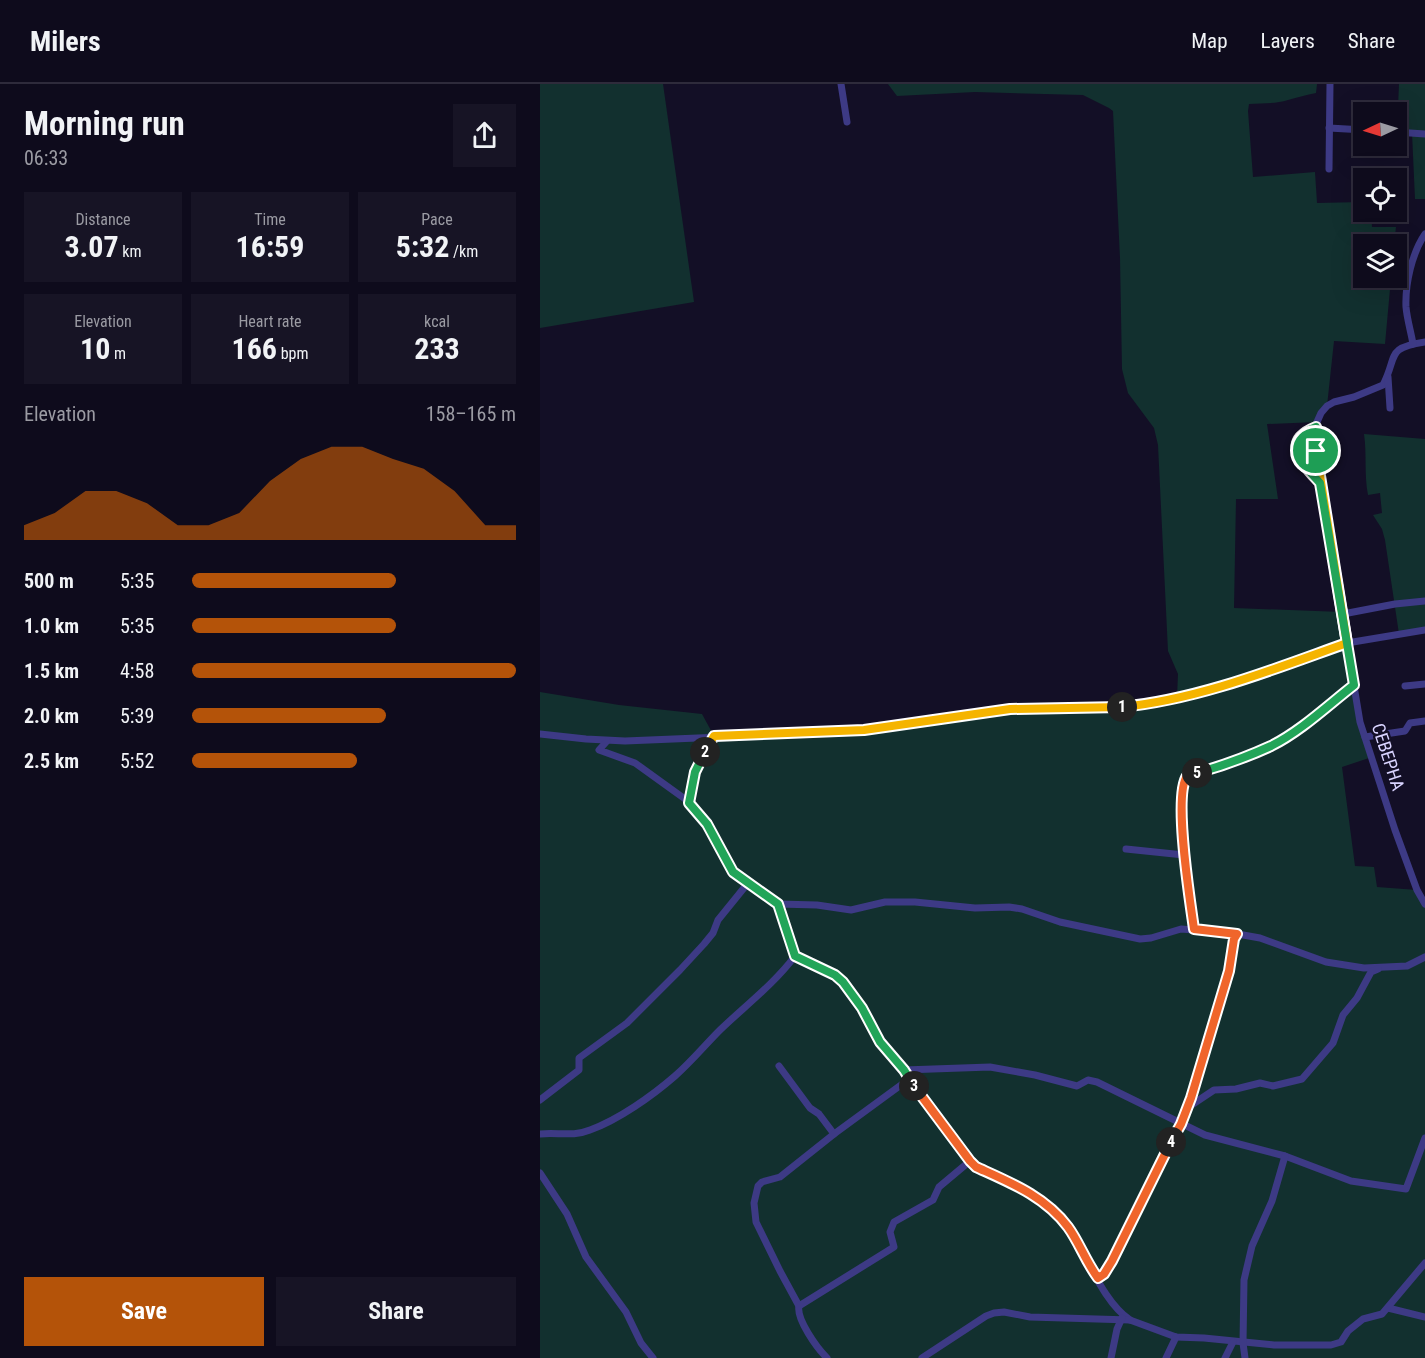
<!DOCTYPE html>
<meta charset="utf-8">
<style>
:root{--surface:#0e0b1c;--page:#171425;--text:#f1f3f6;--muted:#9b9ba3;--line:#2e2b3b;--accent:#b45309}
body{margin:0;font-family:"Roboto Condensed",sans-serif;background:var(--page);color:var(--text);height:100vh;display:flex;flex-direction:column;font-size:22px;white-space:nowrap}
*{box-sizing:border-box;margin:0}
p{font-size:20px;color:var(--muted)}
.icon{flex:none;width:33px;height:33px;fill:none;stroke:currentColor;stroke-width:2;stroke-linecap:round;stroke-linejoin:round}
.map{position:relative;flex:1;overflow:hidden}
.panel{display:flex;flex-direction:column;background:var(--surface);width:540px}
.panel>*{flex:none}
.needle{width:39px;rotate:266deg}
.fabs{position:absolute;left:813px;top:18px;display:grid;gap:12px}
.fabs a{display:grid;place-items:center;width:54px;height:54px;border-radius:0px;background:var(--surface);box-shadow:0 6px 24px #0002,0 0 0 2px var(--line);font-size:30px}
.pin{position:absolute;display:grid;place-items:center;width:51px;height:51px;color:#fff;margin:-26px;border:3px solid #fff;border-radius:50%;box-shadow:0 2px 6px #0007}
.km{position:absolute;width:30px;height:30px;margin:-15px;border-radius:50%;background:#222;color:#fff;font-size:16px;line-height:30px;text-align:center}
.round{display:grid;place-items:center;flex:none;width:63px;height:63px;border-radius:0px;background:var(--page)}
.overview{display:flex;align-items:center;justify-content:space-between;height:102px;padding:0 24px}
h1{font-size:33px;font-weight:700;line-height:45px}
.figures{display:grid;grid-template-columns:repeat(3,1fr);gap:9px;height:102px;padding:6px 24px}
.figures div{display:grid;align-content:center;border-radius:0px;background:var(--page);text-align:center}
.figures b{font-size:30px;font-weight:700}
.figures small{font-size:16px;font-weight:400}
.figures p{font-size:16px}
.chart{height:168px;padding:12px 24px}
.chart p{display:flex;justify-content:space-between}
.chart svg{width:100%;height:108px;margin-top:6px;fill:var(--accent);opacity:.7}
.primary-button{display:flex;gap:12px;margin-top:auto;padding:12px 24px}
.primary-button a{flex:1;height:69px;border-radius:0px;background:var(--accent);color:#fff;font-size:24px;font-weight:700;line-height:69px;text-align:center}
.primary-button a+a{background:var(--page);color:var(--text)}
ul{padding:0 24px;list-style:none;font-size:20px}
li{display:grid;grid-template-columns:96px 72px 1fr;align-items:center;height:45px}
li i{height:15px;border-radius:8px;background:var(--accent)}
header{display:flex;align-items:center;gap:36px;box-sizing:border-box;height:84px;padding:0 30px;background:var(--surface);border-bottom:2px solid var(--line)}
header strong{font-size:28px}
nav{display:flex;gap:33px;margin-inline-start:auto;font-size:21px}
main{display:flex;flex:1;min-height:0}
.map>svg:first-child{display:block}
.green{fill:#12302f}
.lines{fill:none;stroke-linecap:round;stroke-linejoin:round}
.minor{stroke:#3d3a85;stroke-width:7}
.split-1-casing{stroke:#fff;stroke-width:12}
.split-2-casing{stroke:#fff;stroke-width:12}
.split-3-casing{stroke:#fff;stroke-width:12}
.split-4-casing{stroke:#fff;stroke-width:12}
.split-5-casing{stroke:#fff;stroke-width:12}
.split-6-casing{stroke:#fff;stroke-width:12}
.split-1{stroke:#f5b400;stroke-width:8}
.split-2{stroke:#f5b400;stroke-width:8}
.split-3{stroke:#22a559;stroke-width:8}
.split-4{stroke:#f0652b;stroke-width:8}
.split-5{stroke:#f0652b;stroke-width:8}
.split-6{stroke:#22a559;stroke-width:8}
.labels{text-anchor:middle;stroke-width:4.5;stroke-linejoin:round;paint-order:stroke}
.street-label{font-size:18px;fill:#d9d4ff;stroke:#130f26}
</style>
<header>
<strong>Milers</strong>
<nav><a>Map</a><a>Layers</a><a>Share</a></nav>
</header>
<main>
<section class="panel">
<div class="overview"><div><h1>Morning run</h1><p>06:33</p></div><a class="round"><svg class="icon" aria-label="share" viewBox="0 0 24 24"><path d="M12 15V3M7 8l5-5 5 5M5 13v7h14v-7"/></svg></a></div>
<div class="figures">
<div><p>Distance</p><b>3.07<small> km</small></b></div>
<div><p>Time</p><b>16:59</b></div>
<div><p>Pace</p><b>5:32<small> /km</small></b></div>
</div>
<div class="figures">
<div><p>Elevation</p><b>10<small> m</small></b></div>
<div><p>Heart rate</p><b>166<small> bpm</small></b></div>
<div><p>kcal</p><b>233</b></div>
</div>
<div class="chart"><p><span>Elevation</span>158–165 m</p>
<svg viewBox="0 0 160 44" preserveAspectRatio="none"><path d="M0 44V38L10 33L20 24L30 24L40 29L50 38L60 38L70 33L80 20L90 11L100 6L110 6L120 11L130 15L140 24L150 38L160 38V44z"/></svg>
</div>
<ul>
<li><b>500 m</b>5:35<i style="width:63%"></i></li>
<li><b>1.0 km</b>5:35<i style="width:63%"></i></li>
<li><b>1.5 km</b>4:58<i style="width:100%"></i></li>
<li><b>2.0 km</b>5:39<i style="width:60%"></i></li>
<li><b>2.5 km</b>5:52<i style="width:51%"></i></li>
</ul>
<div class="primary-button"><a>Save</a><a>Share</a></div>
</section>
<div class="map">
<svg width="885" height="1274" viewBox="0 0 885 1274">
<rect width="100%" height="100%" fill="#130f26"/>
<!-- green -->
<g class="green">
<path d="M 0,0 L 123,0 L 154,218 L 0,244 Z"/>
<path d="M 348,0 L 777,0 L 776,9 C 766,11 758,13 748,16 C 736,20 722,19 709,20 L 708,27 L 713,93 L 775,88 L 777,119 L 823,118 L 824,128 L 831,128 L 832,143 L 856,143 L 854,160 L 824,160 L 824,194 L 851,194 L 845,260 L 794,257 L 787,322 L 777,338 L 727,340 L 738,415 L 696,415 L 694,524 L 802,528 L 820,638 L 832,673 L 802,683 L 815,782 L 834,783 L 837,803 L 877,806 L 885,820 L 885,1274 L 0,1274 L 0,608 L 79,621 L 162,630 L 174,652 L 299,648 L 470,625 L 575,624 L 637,614 L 638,590 L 628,567 L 618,361 L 614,344 L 588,309 L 582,285 L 580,174 L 573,27 L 569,24 L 543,11 L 435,8 L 357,12 Z"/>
<path d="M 859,0 L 885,0 L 885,115 L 875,115 L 872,49 L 857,48 Z"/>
<path d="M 824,350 L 885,355 L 885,546 L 859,550 L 845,456 L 842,445 L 833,431 L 842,429 L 840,409 L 828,411 C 824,390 827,370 824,350 Z"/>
</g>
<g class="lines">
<!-- minor -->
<g class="minor">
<path d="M 301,0 L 307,38"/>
<path d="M 789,44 L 824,46"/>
<path d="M 856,48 L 885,50"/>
<path d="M 789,85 L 790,0"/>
<path d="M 885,258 C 845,264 858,272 843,301 L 814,313 L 794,318 L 787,322 L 781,329 L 777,338 L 775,367 L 820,638 L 855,746 L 877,806 L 885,820"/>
<path d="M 873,260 C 871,248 867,235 866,223 C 865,200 872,169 885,150"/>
<path d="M 848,293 L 850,324"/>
<path d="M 776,343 C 739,357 763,381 780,399"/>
<path d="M 803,530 L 855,520 L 885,517"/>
<path d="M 865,602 L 885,600"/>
<path d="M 0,650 L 46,655 L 85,657 L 299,648 L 350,643 L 470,625 L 575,624 L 599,621 L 637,614 L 693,598 L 807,559 L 885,546"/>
<path d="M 825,653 L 865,647 L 870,639 L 885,637"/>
<path d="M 67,657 L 59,666 L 95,679 L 145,715 L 161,731 L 179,759 L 193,788 L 238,820 L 255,872 L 295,891 L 303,898 L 322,924 L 340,958 L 364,986 L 430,1077 L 436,1083 C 468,1098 507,1113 528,1144 C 547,1171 562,1217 590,1236"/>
<path d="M 149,719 L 155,688 L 174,652"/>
<path d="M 586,765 L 644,771"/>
<path d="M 238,820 L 277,821 L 311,826 L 345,818 L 375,818 L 435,824 L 469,823 L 482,825 L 520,838 L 600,855 L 611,854 L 641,845 L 692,849 L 720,854 L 786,878 L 824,884 L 867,882 L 885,873"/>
<path d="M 654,845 L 642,758 L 643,721 L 646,693 L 732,661 L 759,645 L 814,601"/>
<path d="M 239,982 L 270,1024 L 279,1030 L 294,1050"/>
<path d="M 364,986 L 450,983 L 495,991 L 537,1002 L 548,996 L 557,998 L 665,1051 L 745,1072 L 811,1097 L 866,1105 L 885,1054"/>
<path d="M 0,1016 L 39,986 L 39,974 L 87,939 L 140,886 L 164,860 L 173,849 L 178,836 L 208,799"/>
<path d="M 647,1024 L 674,1006 L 696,1005 L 720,999 L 733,1002 L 762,995 L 793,959 L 803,931 L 817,914 L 831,888 L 838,885"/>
<path d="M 0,1050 C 17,1048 33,1053 50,1046 C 78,1036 112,1012 135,992 C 151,978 165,961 180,946 C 205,922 234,900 255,872"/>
<path d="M 0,1089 L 27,1130 L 46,1173 L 86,1228 L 101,1259 L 113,1274"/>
<path d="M 558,1194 L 564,1190 L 572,1177 L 641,1040 L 651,1014 L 689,887 L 694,855 L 697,850"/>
<path d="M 259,1222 L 240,1187 L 216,1138 L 214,1119 L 218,1102 L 222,1098 L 240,1093 L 294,1050 L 365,998 L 368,994"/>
<path d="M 848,1224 L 885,1233"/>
<path d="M 287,1274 C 277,1264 256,1235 259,1222 L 354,1163 L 350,1148 L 354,1138 L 393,1116 L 399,1103 L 430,1077"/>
<path d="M 382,1274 L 446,1232 L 454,1229 L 464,1228 L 490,1233 L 590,1236 L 636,1253 L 664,1254 L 734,1261 L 791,1261 L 801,1258 L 808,1247 L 823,1235 L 842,1230 L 885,1179"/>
<path d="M 571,1274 L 577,1245 L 582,1234"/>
<path d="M 626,1274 L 636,1253"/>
<path d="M 685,1274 L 693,1258"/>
<path d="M 705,1274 L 703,1259 L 704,1196 L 712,1162 L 732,1117 L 745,1072"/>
</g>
</g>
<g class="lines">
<defs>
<path id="split-1" d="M 582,623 C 660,615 734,585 807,559 L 776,367"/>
<path id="split-2" d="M 165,668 L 174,652 L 324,646 L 470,625 L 582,623"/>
<path id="split-3" d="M 165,668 L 155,688 L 149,719 L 167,740 L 193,788 L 238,820 L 255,872 L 295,891 L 303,898 L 322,924 L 340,958 L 364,986 L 374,1002"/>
<path id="split-4" d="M 374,1002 L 430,1077 L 436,1083 C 469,1098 505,1112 528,1143 C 539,1158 546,1178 558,1194 L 564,1190 L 572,1177 L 631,1058"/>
<path id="split-5" d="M 631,1058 L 641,1040 L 651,1014 L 689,887 L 694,855 L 697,850 L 654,845 C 650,816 633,712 647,692 L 657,689"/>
<path id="split-6" d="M 657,689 C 682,682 707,673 731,662 C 761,647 787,622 814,601 L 780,399 C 763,380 739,358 776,343 L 776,367"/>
</defs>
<!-- split-1 casing -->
<use href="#split-1" class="split-1-casing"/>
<!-- split-2 casing -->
<use href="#split-2" class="split-2-casing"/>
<!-- split-3 casing -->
<use href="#split-3" class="split-3-casing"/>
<!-- split-4 casing -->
<use href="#split-4" class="split-4-casing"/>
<!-- split-5 casing -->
<use href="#split-5" class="split-5-casing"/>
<!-- split-6 casing -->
<use href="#split-6" class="split-6-casing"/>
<!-- split-1 -->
<use href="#split-1" class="split-1"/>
<!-- split-2 -->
<use href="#split-2" class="split-2"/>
<!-- split-3 -->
<use href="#split-3" class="split-3"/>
<!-- split-4 -->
<use href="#split-4" class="split-4"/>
<!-- split-5 -->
<use href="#split-5" class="split-5"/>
<!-- split-6 -->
<use href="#split-6" class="split-6"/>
</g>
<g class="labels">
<!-- street labels -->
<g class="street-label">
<text transform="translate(848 673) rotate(72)" y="6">СЕВЕРНА</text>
</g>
</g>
</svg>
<div class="fabs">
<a><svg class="needle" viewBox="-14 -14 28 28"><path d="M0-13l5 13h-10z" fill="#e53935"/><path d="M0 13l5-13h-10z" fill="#9b9ba3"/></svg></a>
<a><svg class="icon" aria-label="locate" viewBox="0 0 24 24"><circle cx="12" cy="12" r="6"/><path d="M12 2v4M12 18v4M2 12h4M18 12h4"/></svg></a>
<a><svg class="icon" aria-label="layers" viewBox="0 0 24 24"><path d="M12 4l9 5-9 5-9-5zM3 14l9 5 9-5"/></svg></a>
</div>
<div class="pin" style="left:776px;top:367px;background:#1e9e55"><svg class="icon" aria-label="arrive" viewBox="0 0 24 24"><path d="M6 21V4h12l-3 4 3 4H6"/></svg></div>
<b class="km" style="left:582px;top:623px">1</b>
<b class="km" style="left:165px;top:668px">2</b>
<b class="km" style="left:374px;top:1002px">3</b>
<b class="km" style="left:631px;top:1058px">4</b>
<b class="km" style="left:657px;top:689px">5</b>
</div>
</main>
